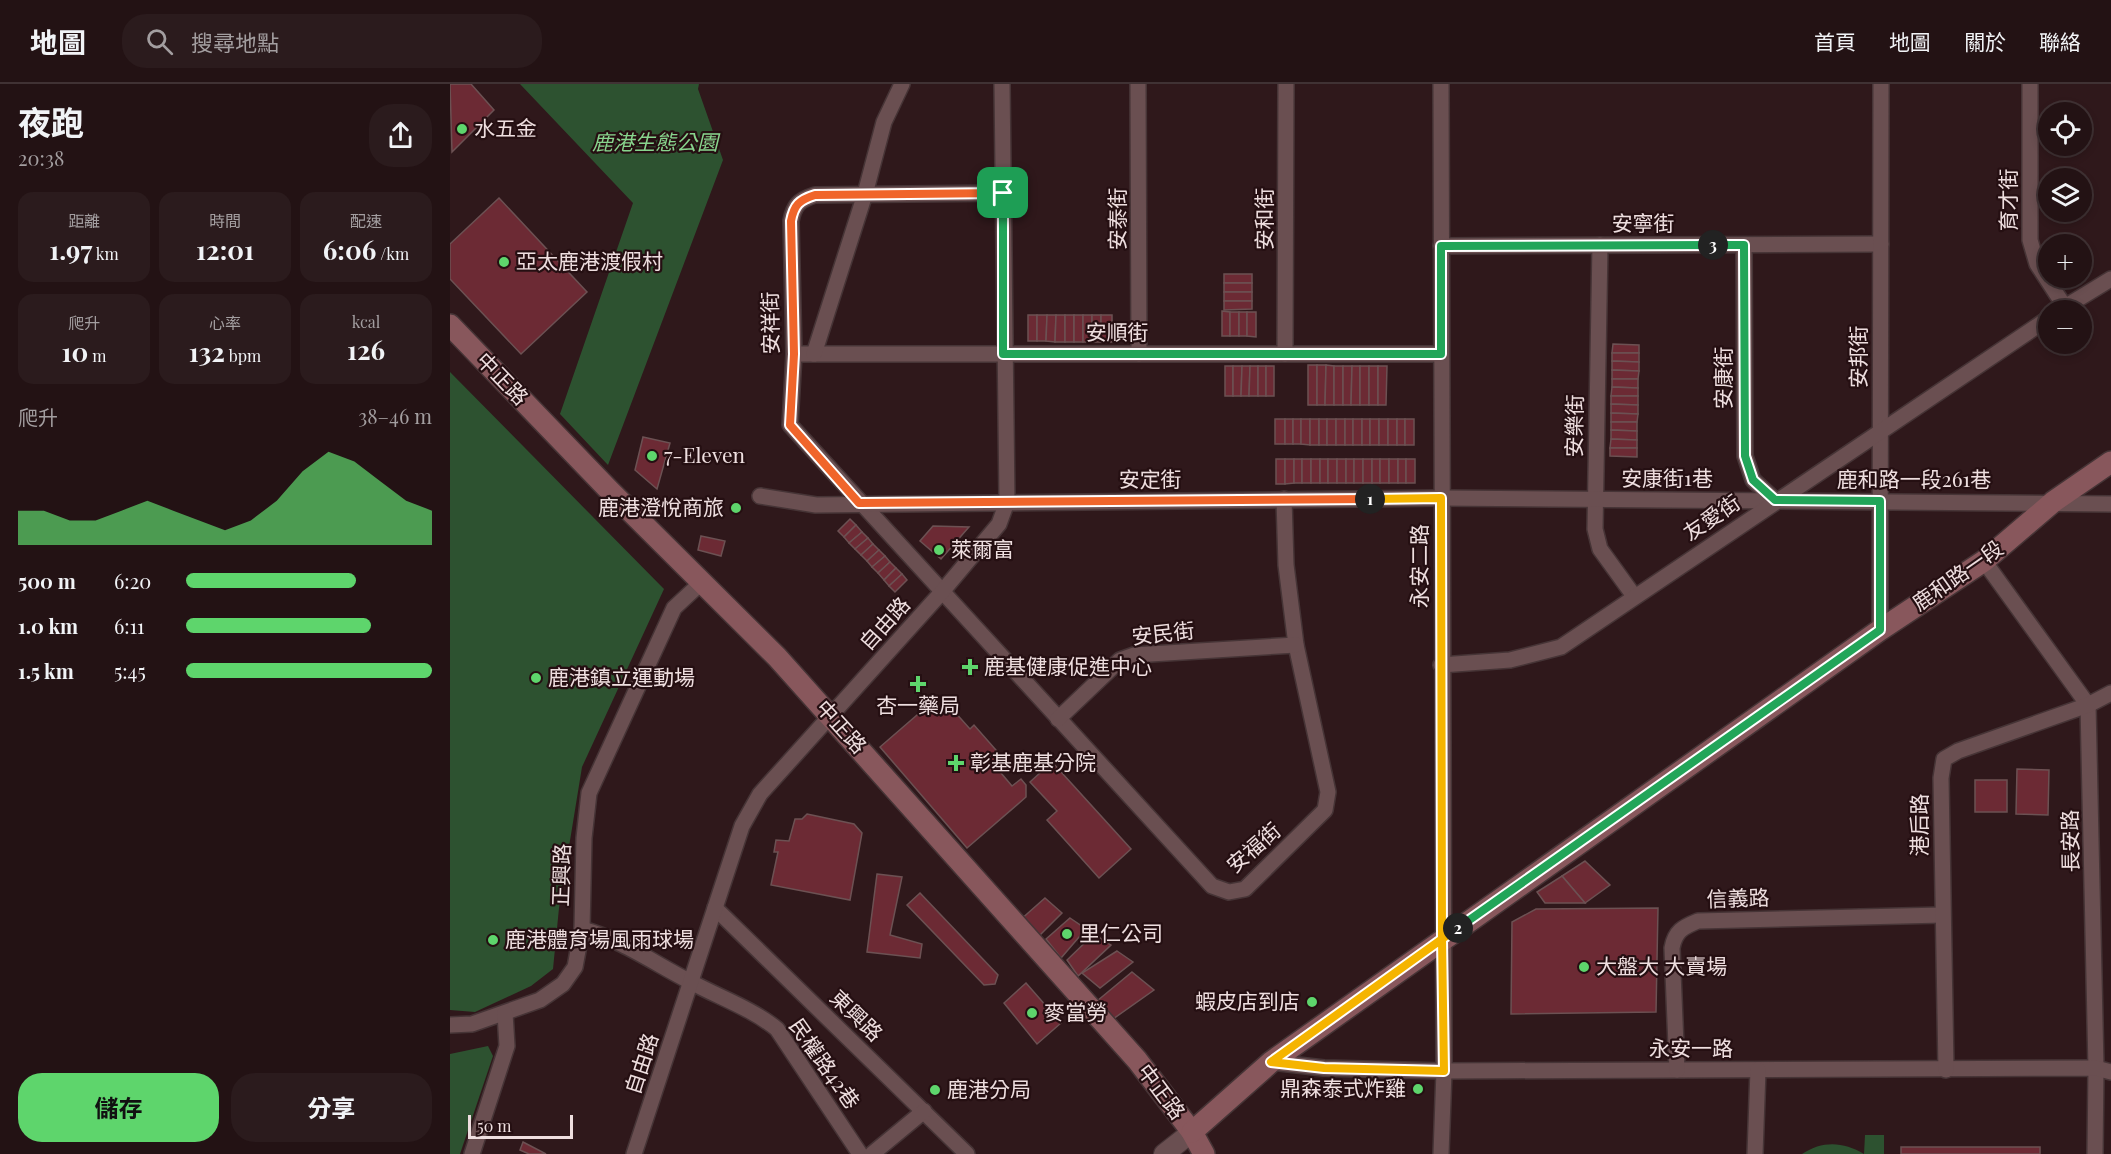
<!DOCTYPE html>
<html lang="zh-TW">
<meta charset="utf-8">
<style>
:root{--surface:#231214;--page:#2b1b1d;--text:#f1f3f6;--muted:#a39ea0;--line:#403234;--accent:#5ed56c}
body{margin:0;font-family:"Playfair Display","Noto Sans TC",serif;background:var(--page);color:var(--text);height:100vh;display:flex;flex-direction:column;font-size:22px;white-space:nowrap}
*{box-sizing:border-box;margin:0}
p{font-size:20px;color:var(--muted)}
.icon{flex:none;width:33px;height:33px;fill:none;stroke:currentColor;stroke-width:2;stroke-linecap:round;stroke-linejoin:round}
.map{position:relative;flex:1;overflow:hidden}
.side{display:flex;flex-direction:column;background:var(--surface);width:450px}
.side>*{flex:none}
.tools{position:absolute;left:1588px;top:18px;display:grid;gap:12px}
.tools a{display:grid;place-items:center;width:54px;height:54px;border-radius:50%;background:var(--surface);box-shadow:0 3px 9px #0003,0 0 0 2px var(--line);font-size:30px}
.scale{position:absolute;left:18px;bottom:15px;width:105px;box-sizing:border-box;padding-left:6px;border:3px solid #eededf;border-top:0;font-size:16px;line-height:21px;white-space:nowrap;color:#eededf;-webkit-text-stroke:4px #250f12;paint-order:stroke}
.pin{position:absolute;display:grid;place-items:center;width:51px;height:51px;color:#fff;margin:-26px;border-radius:12px;box-shadow:0 3px 9px #0006}
.km{position:absolute;width:30px;height:30px;margin:-15px;border-radius:50%;background:#222;color:#fff;font-size:16px;line-height:30px;text-align:center}
.round{display:grid;place-items:center;flex:none;width:63px;height:63px;border-radius:24px;background:var(--page)}
.summary{display:flex;align-items:center;justify-content:space-between;height:102px;padding:0 18px}
h1{font-size:33px;font-weight:700;line-height:45px}
.figures{display:grid;grid-template-columns:repeat(3,1fr);gap:9px;height:102px;padding:6px 18px}
.figures div{display:grid;align-content:center;border-radius:15px;background:var(--page);text-align:center}
.figures b{font-size:26px;font-weight:700}
.figures small{font-size:16px;font-weight:400}
.figures p{font-size:16px}
.chart{height:168px;padding:12px 18px}
.chart p{display:flex;justify-content:space-between}
.chart svg{width:100%;height:108px;margin-top:6px;fill:var(--accent);opacity:.7}
.action{display:flex;gap:12px;margin-top:auto;padding:12px 18px}
.action a{flex:1;height:69px;border-radius:24px;background:var(--accent);color:#111;font-size:24px;font-weight:700;line-height:69px;text-align:center}
.action a+a{background:var(--page);color:var(--text)}
ul{padding:0 18px;list-style:none;font-size:20px}
li{display:grid;grid-template-columns:96px 72px 1fr;align-items:center;height:45px}
li i{height:15px;border-radius:8px;background:var(--accent)}
header{display:flex;align-items:center;gap:36px;box-sizing:border-box;height:84px;padding:0 30px;background:var(--surface);border-bottom:2px solid var(--line)}
header strong{font-size:28px}
nav{display:flex;gap:33px;margin-inline-start:auto;font-size:21px}
.search{width:420px;height:54px;background:var(--page);display:flex;align-items:center;gap:15px;box-sizing:border-box;padding:0 21px;border-radius:24px;color:var(--muted);font-size:22px}
main{display:flex;flex:1;min-height:0}
.map>svg:first-child{display:block}
.green{fill:#2d5230}
.building{fill:#6c2a34;stroke:#6c5153;stroke-width:1.5}
.lines{fill:none;stroke-linecap:round;stroke-linejoin:round}
.minor-casing{stroke:#463436;stroke-width:18}
.tertiary-casing{stroke:#463436;stroke-width:22}
.secondary-casing{stroke:#463436;stroke-width:24}
.minor{stroke:#6a4f51;stroke-width:15}
.tertiary{stroke:#6a4f51;stroke-width:20}
.secondary{stroke:#88575c;stroke-width:21}
.split-1-casing{stroke:#fff;stroke-width:12}
.split-2-casing{stroke:#fff;stroke-width:12}
.split-3-casing{stroke:#fff;stroke-width:12}
.split-4-casing{stroke:#fff;stroke-width:12}
.split-1{stroke:#f0652b;stroke-width:8}
.split-2{stroke:#f5b400;stroke-width:8}
.split-3{stroke:#22a559;stroke-width:8}
.split-4{stroke:#22a559;stroke-width:8}
.poi-dot{fill:#5ed56c;stroke:#250f12;stroke-width:2}
.labels{text-anchor:middle;stroke-width:4.5;stroke-linejoin:round;paint-order:stroke}
.poi-label{font-size:21px;fill:#eededf;stroke:#250f12;text-anchor:start}
.park-label{font-size:21px;font-style:italic;fill:#88d48d;stroke:#250f12}
.street-label{font-size:21px;fill:#eededf;stroke:#250f12}
</style>
<header>
<strong>地圖</strong>
<div class="search"><svg class="icon" aria-label="search" viewBox="0 0 24 24"><circle cx="10" cy="10" r="6"/><path d="M15 15l6 6"/></svg>搜尋地點</div>
<nav><a>首頁</a><a>地圖</a><a>關於</a><a>聯絡</a></nav>
</header>
<main>
<section class="side">
<div class="summary"><div><h1>夜跑</h1><p>20:38</p></div><a class="round"><svg class="icon" aria-label="share" viewBox="0 0 24 24"><path d="M12 15V3M7 8l5-5 5 5M5 13v7h14v-7"/></svg></a></div>
<div class="figures">
<div><p>距離</p><b>1.97<small> km</small></b></div>
<div><p>時間</p><b>12:01</b></div>
<div><p>配速</p><b>6:06<small> /km</small></b></div>
</div>
<div class="figures">
<div><p>爬升</p><b>10<small> m</small></b></div>
<div><p>心率</p><b>132<small> bpm</small></b></div>
<div><p>kcal</p><b>126</b></div>
</div>
<div class="chart"><p><span>爬升</span>38–46 m</p>
<svg viewBox="0 0 160 44" preserveAspectRatio="none"><path d="M0 44V30L10 30L20 34L30 34L40 30L50 26L60 30L70 34L80 38L90 34L100 26L110 14L120 6L130 10L140 18L150 26L160 30V44z"/></svg>
</div>
<ul>
<li><b>500 m</b>6:20<i style="width:69%"></i></li>
<li><b>1.0 km</b>6:11<i style="width:75%"></i></li>
<li><b>1.5 km</b>5:45<i style="width:100%"></i></li>
</ul>
<div class="action"><a>儲存</a><a>分享</a></div>
</section>
<div class="map">
<svg width="1661" height="1070" viewBox="0 0 1661 1070">
<rect width="100%" height="100%" fill="#2f181b"/>
<!-- green -->
<g class="green">
<path d="M 70,0 L 249,0 L 248,5 L 273,76 L 158,381 L 110,330 L 183,119 Z"/>
<path d="M 0,288 L 214,505 L 132,683 L 109,824 L 103,885 L 81,902 L 25,928 L 0,926 Z"/>
<path d="M 38,962 L 43,972 L 10,1070 L 0,1070 L 0,970 Z"/>
<path d="M 1415,1051 L 1434,1051 L 1434,1070 L 1352,1070 C 1373,1056 1394,1058 1414,1070 Z"/>
</g>
<!-- building -->
<g class="building">
<path d="M 0,0 L 21,0 L 44,26 L 2,68 Z"/>
<path d="M 49,114 L 137,208 L 71,270 L 0,195 L 0,160 Z"/>
<rect x="774" y="190" width="28" height="9"/>
<rect x="774" y="199" width="28" height="9"/>
<rect x="774" y="208" width="28" height="9"/>
<path d="M 774,217 L 802,217 L 802,225 L 774,226 Z"/>
<path d="M 772,227 L 780,228 L 780,252 L 772,252 Z"/>
<rect x="780" y="228" width="9" height="24"/>
<rect x="789" y="228" width="8" height="24"/>
<path d="M 797,228 L 806,228 L 806,253 L 797,252 Z"/>
<rect x="578" y="231" width="9" height="26"/>
<path d="M 587,231 L 597,231 L 596,257 L 587,257 Z"/>
<path d="M 597,231 L 606,231 L 605,258 L 596,257 Z"/>
<path d="M 606,231 L 615,231 L 615,258 L 605,258 Z"/>
<rect x="615" y="231" width="9" height="27"/>
<rect x="624" y="231" width="9" height="27"/>
<rect x="633" y="231" width="9" height="27"/>
<rect x="642" y="231" width="9" height="27"/>
<rect x="651" y="231" width="11" height="27"/>
<path d="M 1163,260 L 1189,261 L 1189,269 L 1162,269 Z"/>
<path d="M 1162,269 L 1189,269 L 1189,278 L 1162,277 Z"/>
<path d="M 1162,277 L 1189,278 L 1189,287 L 1162,286 Z"/>
<rect x="858" y="281" width="9" height="40"/>
<path d="M 867,281 L 876,281 L 875,321 L 867,321 Z"/>
<path d="M 876,281 L 884,282 L 884,321 L 875,321 Z"/>
<rect x="775" y="282" width="8" height="30"/>
<path d="M 783,282 L 792,282 L 791,312 L 783,312 Z"/>
<path d="M 792,282 L 800,282 L 799,312 L 791,312 Z"/>
<path d="M 800,282 L 808,282 L 808,312 L 799,312 Z"/>
<rect x="808" y="282" width="8" height="30"/>
<rect x="816" y="282" width="8" height="30"/>
<rect x="884" y="282" width="9" height="39"/>
<path d="M 893,282 L 902,282 L 901,321 L 893,321 Z"/>
<path d="M 902,282 L 910,282 L 910,321 L 901,321 Z"/>
<rect x="910" y="282" width="9" height="39"/>
<rect x="919" y="282" width="9" height="39"/>
<path d="M 928,282 L 937,282 L 936,321 L 928,321 Z"/>
<path d="M 1162,286 L 1189,287 L 1188,295 L 1162,295 Z"/>
<path d="M 1162,295 L 1188,295 L 1188,304 L 1162,303 Z"/>
<path d="M 1162,303 L 1188,304 L 1188,312 L 1161,312 Z"/>
<path d="M 1161,312 L 1188,312 L 1188,321 L 1161,320 Z"/>
<path d="M 1161,320 L 1188,321 L 1188,330 L 1161,329 Z"/>
<path d="M 1161,329 L 1188,330 L 1187,338 L 1161,338 Z"/>
<rect x="825" y="335" width="10" height="25"/>
<rect x="835" y="335" width="8" height="25"/>
<rect x="843" y="335" width="8" height="25"/>
<path d="M 851,335 L 860,335 L 860,361 L 851,360 Z"/>
<rect x="860" y="335" width="9" height="26"/>
<rect x="869" y="335" width="8" height="26"/>
<rect x="877" y="335" width="9" height="26"/>
<rect x="886" y="335" width="9" height="26"/>
<rect x="895" y="335" width="8" height="26"/>
<rect x="903" y="335" width="9" height="26"/>
<rect x="912" y="335" width="8" height="26"/>
<rect x="920" y="335" width="9" height="26"/>
<rect x="929" y="335" width="9" height="26"/>
<rect x="938" y="335" width="9" height="26"/>
<rect x="947" y="335" width="8" height="26"/>
<rect x="955" y="335" width="9" height="26"/>
<path d="M 1161,338 L 1187,338 L 1187,347 L 1161,346 Z"/>
<path d="M 1161,346 L 1187,347 L 1187,356 L 1161,355 Z"/>
<path d="M 193,353 L 220,359 L 207,405 L 185,386 Z"/>
<path d="M 1161,355 L 1187,356 L 1187,364 L 1160,364 Z"/>
<path d="M 1160,364 L 1187,364 L 1187,373 L 1160,372 Z"/>
<rect x="826" y="375" width="9" height="25"/>
<path d="M 835,375 L 844,375 L 844,399 L 835,400 Z"/>
<rect x="844" y="375" width="8" height="24"/>
<rect x="852" y="375" width="9" height="24"/>
<rect x="861" y="375" width="9" height="24"/>
<rect x="870" y="375" width="8" height="24"/>
<rect x="878" y="375" width="9" height="24"/>
<rect x="887" y="375" width="9" height="24"/>
<rect x="896" y="375" width="8" height="24"/>
<rect x="904" y="375" width="9" height="24"/>
<rect x="913" y="375" width="9" height="24"/>
<rect x="922" y="375" width="8" height="24"/>
<rect x="930" y="375" width="9" height="24"/>
<rect x="939" y="375" width="9" height="24"/>
<rect x="948" y="375" width="8" height="24"/>
<rect x="956" y="375" width="9" height="24"/>
<path d="M 400,435 L 406,441 L 394,453 L 388,447 Z"/>
<path d="M 406,441 L 412,448 L 399,459 L 394,453 Z"/>
<path d="M 483,442 L 519,443 L 491,475 L 470,457 Z"/>
<path d="M 412,448 L 418,454 L 405,465 L 399,459 Z"/>
<path d="M 251,452 L 275,457 L 271,472 L 248,466 Z"/>
<path d="M 418,454 L 423,460 L 411,471 L 405,465 Z"/>
<path d="M 423,460 L 429,466 L 417,477 L 411,471 Z"/>
<path d="M 429,466 L 435,472 L 422,483 L 417,477 Z"/>
<path d="M 435,472 L 440,478 L 428,489 L 422,483 Z"/>
<path d="M 440,478 L 446,484 L 434,496 L 428,489 Z"/>
<path d="M 446,484 L 452,490 L 439,502 L 434,496 Z"/>
<path d="M 452,490 L 457,496 L 445,508 L 439,502 Z"/>
<path d="M 474,625 L 503,626 L 520,645 L 524,641 L 560,682 L 551,689 L 562,702 L 571,695 L 576,701 L 576,713 L 517,764 L 430,663 Z"/>
<path d="M 602,678 L 681,765 L 649,794 L 597,736 L 607,727 L 580,698 Z"/>
<path d="M 1567,685 L 1599,686 L 1598,731 L 1566,730 Z"/>
<rect x="1525" y="696" width="32" height="32"/>
<path d="M 357,730 L 404,740 L 412,749 L 400,816 L 321,801 L 328,768 L 324,768 L 326,756 L 339,757 L 345,735 L 352,735 Z"/>
<path d="M 1135,777 L 1160,801 L 1135,819 L 1112,792 Z"/>
<path d="M 427,790 L 452,793 L 440,851 L 472,860 L 470,874 L 417,868 Z"/>
<path d="M 1112,792 L 1135,819 L 1095,819 L 1087,808 Z"/>
<path d="M 470,809 L 548,891 L 545,900 L 534,901 L 457,821 Z"/>
<path d="M 595,814 L 612,829 L 586,855 L 569,837 Z"/>
<path d="M 1208,824 L 1206,928 L 1061,930 L 1062,838 L 1086,825 Z"/>
<path d="M 620,834 L 636,845 L 611,874 L 596,855 Z"/>
<path d="M 644,850 L 661,861 L 628,892 L 617,876 Z"/>
<path d="M 667,867 L 683,878 L 650,904 L 632,889 Z"/>
<path d="M 682,888 L 704,906 L 663,935 L 647,917 Z"/>
<path d="M 576,899 L 611,939 L 587,960 L 554,919 Z"/>
<path d="M 73,1058 L 96,1070 L 79,1070 L 70,1066 Z"/>
<rect x="1451" y="1063" width="139" height="7"/>
</g>
<g class="lines">
<defs>
<g id="minor">
<path d="M 688,0 L 689,270"/>
<path d="M 991,0 L 994,987 L 991,1070"/>
<path d="M 1580,0 L 1580,156 L 1587,180 L 1615,223"/>
<path d="M 553,109 L 365,111 C 349,116 344,121 341,137 L 344,270 L 340,341 L 762,802 L 779,808 L 795,805 L 875,726 L 878,708 L 846,561 L 836,481 L 834,415"/>
<path d="M 1150,161 L 1145,445 L 1150,465 L 1184,512"/>
<path d="M 1294,161 L 1295,372 L 1303,396 L 1325,416"/>
<path d="M 991,162 L 1431,160"/>
<path d="M 1610,226 L 1661,195"/>
<path d="M 344,270 L 991,270"/>
<path d="M 364,270 L 415,110 L 434,38 L 452,0"/>
<path d="M 835,270 L 836,0"/>
<path d="M 310,412 L 366,421 L 991,414 L 1661,420"/>
<path d="M 1534,477 L 1638,621 L 1646,984 L 1645,1070"/>
<path d="M 1430,546 L 1431,0"/>
<path d="M 991,581 L 1060,576 L 1111,563 L 1599,234"/>
<path d="M 608,635 L 670,576 L 684,571 L 846,561"/>
<path d="M 265,824 L 517,1070"/>
<path d="M 132,845 C 170,855 204,879 239,897 C 268,913 301,924 327,945 L 410,1070"/>
<path d="M 0,941 L 22,940 L 90,916 L 113,900 L 125,883 L 132,845 L 134,754 L 139,709 L 224,524 L 252,498"/>
<path d="M 821,978 L 874,984 L 994,987 L 1646,984 L 1661,988"/>
<path d="M 1227,986 L 1222,864 C 1225,847 1233,843 1248,837 L 1492,831"/>
<path d="M 1496,986 L 1491,694 L 1494,675 L 1508,667 L 1638,621 L 1661,609"/>
<path d="M 22,1070 L 57,962 L 55,929"/>
<path d="M 184,1070 L 292,742 L 310,710 L 491,509 L 549,440 L 557,418 L 552,0"/>
<path d="M 422,1070 L 474,1027"/>
<path d="M 1305,1070 L 1308,986"/>
</g>
<path id="tertiary" d="M 714,1070 L 742,1048"/>
<g id="secondary">
<path d="M 0,241 L 159,406 L 327,573 L 687,976 L 742,1048 L 754,1070"/>
<path d="M 742,1048 L 821,978 L 1430,546 L 1534,477 L 1603,418 L 1661,378"/>
</g>
</defs>
<!-- minor casing -->
<use href="#minor" class="minor-casing"/>
<!-- tertiary casing -->
<use href="#tertiary" class="tertiary-casing"/>
<!-- secondary casing -->
<use href="#secondary" class="secondary-casing"/>
<!-- minor -->
<use href="#minor" class="minor"/>
<!-- tertiary -->
<use href="#tertiary" class="tertiary"/>
<!-- secondary -->
<use href="#secondary" class="secondary"/>
</g>
<g class="lines">
<defs>
<path id="split-1" d="M 553,109 L 365,111 C 349,116 344,121 341,137 L 344,270 L 340,341 L 409,419 L 920,415"/>
<path id="split-2" d="M 920,415 L 991,414 L 992,855 L 821,978 L 874,984 L 994,987 L 992,855 L 1008,844"/>
<path id="split-3" d="M 1008,844 L 1430,546 L 1430,417 L 1325,416 L 1303,396 L 1295,372 L 1294,161 L 1263,161"/>
<path id="split-4" d="M 553,109 L 553,270 L 991,270 L 991,162 L 1263,161"/>
</defs>
<!-- split-1 casing -->
<use href="#split-1" class="split-1-casing"/>
<!-- split-2 casing -->
<use href="#split-2" class="split-2-casing"/>
<!-- split-3 casing -->
<use href="#split-3" class="split-3-casing"/>
<!-- split-4 casing -->
<use href="#split-4" class="split-4-casing"/>
<!-- split-1 -->
<use href="#split-1" class="split-1"/>
<!-- split-2 -->
<use href="#split-2" class="split-2"/>
<!-- split-3 -->
<use href="#split-3" class="split-3"/>
<!-- split-4 -->
<use href="#split-4" class="split-4"/>
</g>
<!-- markers -->
<g class="poi-dot">
<circle cx="12" cy="45" r="6"/>
<circle cx="54" cy="178" r="6"/>
<circle cx="202" cy="372" r="6"/>
<circle cx="286" cy="424" r="6"/>
<circle cx="489" cy="466" r="6"/>
<path d="M517 574h6v6h6v6h-6v6h-6v-6h-6v-6h6z"/>
<circle cx="86" cy="594" r="6"/>
<path d="M465 591h6v6h6v6h-6v6h-6v-6h-6v-6h6z"/>
<path d="M503 670h6v6h6v6h-6v6h-6v-6h-6v-6h6z"/>
<circle cx="617" cy="850" r="6"/>
<circle cx="43" cy="856" r="6"/>
<circle cx="1134" cy="883" r="6"/>
<circle cx="862" cy="918" r="6"/>
<circle cx="582" cy="929" r="6"/>
<circle cx="968" cy="1005" r="6"/>
<circle cx="485" cy="1006" r="6"/>
</g>
<g class="labels">
<!-- poi labels -->
<g class="poi-label">
<text x="24" y="52">水五金</text>
<text x="66" y="185">亞太鹿港渡假村</text>
<text x="214" y="379">7-Eleven</text>
<text x="274" y="431" text-anchor="end">鹿港澄悅商旅</text>
<text x="501" y="473">萊爾富</text>
<text x="534" y="590">鹿基健康促進中心</text>
<text x="98" y="601">鹿港鎮立運動場</text>
<text x="468" y="629" text-anchor="middle">杏一藥局</text>
<text x="520" y="686">彰基鹿基分院</text>
<text x="629" y="857">里仁公司</text>
<text x="55" y="863">鹿港體育場風雨球場</text>
<text x="1146" y="890">大盤大 大賣場</text>
<text x="850" y="925" text-anchor="end">蝦皮店到店</text>
<text x="594" y="936">麥當勞</text>
<text x="956" y="1012" text-anchor="end">鼎森泰式炸雞</text>
<text x="497" y="1013">鹿港分局</text>
</g>
<!-- park labels -->
<g class="park-label">
<text x="205" y="66">鹿港生態公園</text>
</g>
<!-- street labels -->
<g class="street-label">
<text transform="translate(1559 116) rotate(-90)" y="7">育才街</text>
<text transform="translate(668 135) rotate(-90)" y="7">安泰街</text>
<text transform="translate(815 135) rotate(-90)" y="7">安和街</text>
<text x="1193" y="147">安寧街</text>
<text transform="translate(321 239) rotate(-91)" y="7">安祥街</text>
<text x="667" y="256">安順街</text>
<text transform="translate(1409 273) rotate(-90)" y="7">安邦街</text>
<text transform="translate(1274 294) rotate(-90)" y="7">安康街</text>
<text transform="translate(52 295) rotate(46)" y="7">中正路</text>
<text transform="translate(1125 342) rotate(-89)" y="7">安樂街</text>
<text x="1217" y="402">安康街1巷</text>
<text x="700" y="403">安定街</text>
<text x="1464" y="403">鹿和路一段261巷</text>
<text transform="translate(1262 434) rotate(-34)" y="7">友愛街</text>
<text transform="translate(970 482) rotate(-90)" y="7">永安二路</text>
<text transform="translate(1508 492) rotate(-35)" y="7">鹿和路一段</text>
<text transform="translate(435 540) rotate(-48)" y="7">自由路</text>
<text transform="translate(713 550) rotate(-6)" y="7">安民街</text>
<text transform="translate(391 643) rotate(48)" y="7">中正路</text>
<text transform="translate(1470 741) rotate(-90)" y="7">港后路</text>
<text transform="translate(1621 757) rotate(-91)" y="7">長安路</text>
<text transform="translate(804 764) rotate(-41)" y="7">安福街</text>
<text transform="translate(112 791) rotate(-88)" y="7">正興路</text>
<text transform="translate(1288 815) rotate(-2)" y="7">信義路</text>
<text transform="translate(406 932) rotate(44)" y="7">東興路</text>
<text x="1241" y="972">永安一路</text>
<text transform="translate(192 980) rotate(-72)" y="7">自由路</text>
<text transform="translate(374 980) rotate(55)" y="7">民權路42巷</text>
<text transform="translate(711 1008) rotate(53)" y="7">中正路</text>
</g>
</g>
</svg>
<div class="tools">
<a><svg class="icon" aria-label="locate" viewBox="0 0 24 24"><circle cx="12" cy="12" r="6"/><path d="M12 2v4M12 18v4M2 12h4M18 12h4"/></svg></a>
<a><svg class="icon" aria-label="layers" viewBox="0 0 24 24"><path d="M12 4l9 5-9 5-9-5zM3 14l9 5 9-5"/></svg></a>
<a>+</a>
<a>−</a>
</div>
<div class="scale">50 m</div>
<div class="pin" style="left:553px;top:109px;background:#1e9e55"><svg class="icon" aria-label="arrive" viewBox="0 0 24 24"><path d="M6 21V4h12l-3 4 3 4H6"/></svg></div>
<b class="km" style="left:920px;top:415px">1</b>
<b class="km" style="left:1008px;top:844px">2</b>
<b class="km" style="left:1263px;top:161px">3</b>
</div>
</main>
